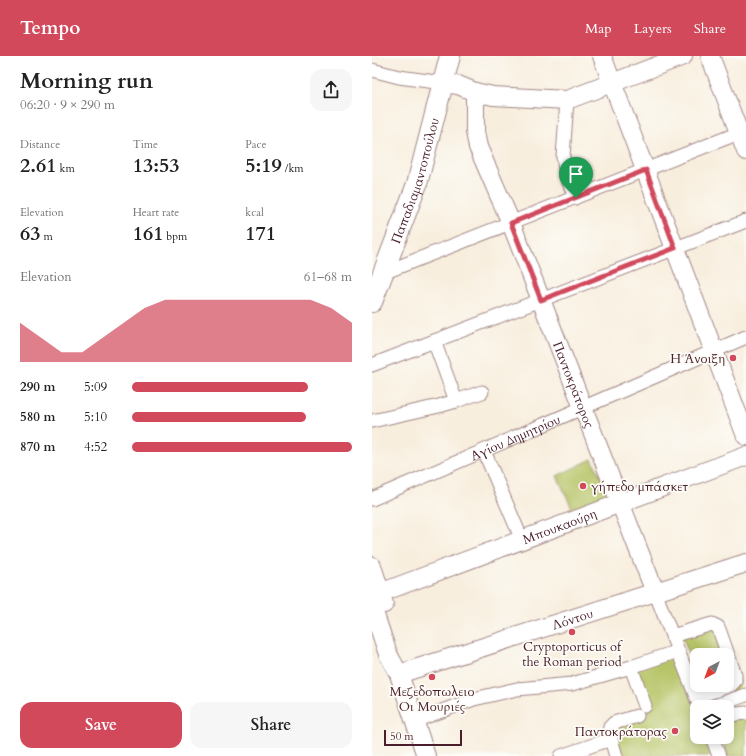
<!DOCTYPE html>
<meta charset="utf-8">
<style>
:root{--surface:#fff;--page:#f6f6f6;--text:#222;--muted:#767676;--accent:#d1495b}
body{margin:0;font-family:Cardo,serif;background:var(--page);color:var(--text);height:100vh;display:flex;flex-direction:column;font-size:15px;white-space:nowrap}
*{box-sizing:border-box;margin:0}
p{font-size:13px;color:var(--muted)}
.icon{flex:none;width:22px;height:22px;fill:none;stroke:currentColor;stroke-width:2;stroke-linecap:round;stroke-linejoin:round}
.map{position:relative;flex:1;overflow:hidden}
.sheet{display:flex;flex-direction:column;background:var(--surface);width:372px}
.sheet>*{flex:none}
.needle{width:26px;rotate:221deg}
.tools{position:absolute;left:318px;top:592px;display:grid;gap:8px}
.tools a{display:grid;place-items:center;width:44px;height:44px;border-radius:8px;background:var(--surface);box-shadow:0 2px 10px #0003;font-size:20px}
.scale{position:absolute;left:12px;bottom:10px;width:78px;box-sizing:border-box;padding-left:4px;border:2px solid #4a1f2b;border-top:0;font-size:11px;line-height:14px;white-space:nowrap;color:#4a1f2b;-webkit-text-stroke:3px #fdfcf7;paint-order:stroke}
.pin{position:absolute;display:grid;place-items:center;width:34px;height:34px;color:#fff;margin:-41px -17px;border-radius:50% 50% 50% 0;rotate:-45deg;box-shadow:0 0 4px #0007}
.pin .icon{rotate:45deg}
.round{display:grid;place-items:center;flex:none;width:42px;height:42px;border-radius:12px;background:var(--page)}
.overview{display:flex;align-items:center;justify-content:space-between;height:68px;padding:0 20px}
h1{font-size:22px;font-weight:600;line-height:30px}
.figures{display:grid;grid-template-columns:repeat(3,1fr);gap:6px;height:68px;padding:4px 20px}
.figures div{display:grid;align-content:center}
.figures b{font-size:20px;font-weight:600}
.figures small{font-size:11px;font-weight:400}
.figures p{font-size:11px}
.chart{height:112px;padding:8px 20px}
.chart p{display:flex;justify-content:space-between}
.chart svg{width:100%;height:72px;margin-top:4px;fill:var(--accent);opacity:.7}
.action{display:flex;gap:8px;margin-top:auto;padding:8px 20px}
.action a{flex:1;height:46px;border-radius:12px;background:var(--accent);color:#fff;font-size:16px;font-weight:600;line-height:46px;text-align:center}
.action a+a{background:var(--page);color:var(--text)}
ul{padding:0 20px;list-style:none;font-size:13px}
li{display:grid;grid-template-columns:64px 48px 1fr;align-items:center;height:30px}
li i{height:10px;border-radius:5px;background:var(--accent)}
header{display:flex;align-items:center;gap:24px;box-sizing:border-box;height:56px;padding:0 20px;background:var(--accent);color:#fff}
header strong{font-size:19px}
nav{display:flex;gap:22px;margin-inline-start:auto;font-size:14px}
main{display:flex;flex:1;min-height:0}
.map>svg:first-child{display:block}
.green{fill:#b7c567;stroke:#807249}
.lines{fill:none;stroke-linecap:round;stroke-linejoin:round}
.street-casing{stroke:#a18684;stroke-width:15}
.secondary-casing{stroke:#a18684;stroke-width:20}
.primary-casing{stroke:#a18684;stroke-width:22}
.street{stroke:#fff;stroke-width:13}
.secondary{stroke:#fff;stroke-width:18}
.primary{stroke:#fff;stroke-width:20}
.route-casing{stroke:#fff;stroke-width:8}
.route{stroke:#d1495b;stroke-width:5}
.poi-dot{fill:#d1495b;stroke:#fdfcf7;stroke-width:1.5}
.labels{text-anchor:middle;stroke-width:3.5;stroke-linejoin:round;paint-order:stroke}
.street-label{font-size:13px;fill:#4a1f2b;stroke:#fdfcf7}
.poi-label{font-size:13px;fill:#4a1f2b;stroke:#fdfcf7;text-anchor:end}
</style>
<header>
<strong>Tempo</strong>
<nav><a>Map</a><a>Layers</a><a>Share</a></nav>
</header>
<main>
<section class="sheet">
<div class="overview"><div><h1>Morning run</h1><p>06:20 · 9 × 290 m</p></div><a class="round"><svg class="icon" aria-label="share" viewBox="0 0 24 24"><path d="M12 15V3M7 8l5-5 5 5M5 13v7h14v-7"/></svg></a></div>
<div class="figures">
<div><p>Distance</p><b>2.61<small> km</small></b></div>
<div><p>Time</p><b>13:53</b></div>
<div><p>Pace</p><b>5:19<small> /km</small></b></div>
</div>
<div class="figures">
<div><p>Elevation</p><b>63<small> m</small></b></div>
<div><p>Heart rate</p><b>161<small> bpm</small></b></div>
<div><p>kcal</p><b>171</b></div>
</div>
<div class="chart"><p><span>Elevation</span>61–68 m</p>
<svg viewBox="0 0 160 44" preserveAspectRatio="none"><path d="M0 44V20L10 29L20 38L30 38L40 29L50 20L60 11L70 6L80 6L90 6L100 6L110 6L120 6L130 6L140 6L150 11L160 20V44z"/></svg>
</div>
<ul>
<li><b>290 m</b>5:09<i style="width:80%"></i></li>
<li><b>580 m</b>5:10<i style="width:79%"></i></li>
<li><b>870 m</b>4:52<i style="width:100%"></i></li>
</ul>
<div class="action"><a>Save</a><a>Share</a></div>
</section>
<div class="map">
<svg width="374" height="700" viewBox="0 0 374 700">
<rect width="100%" height="100%" fill="#fdfcf7"/>
<filter id="ink" filterUnits="userSpaceOnUse"><feTurbulence type="fractalNoise" baseFrequency=".025" numOctaves="2"/><feDisplacementMap in="SourceGraphic" scale="8" xChannelSelector="R" yChannelSelector="G"/><feConvolveMatrix kernelMatrix="1 2 1 2 8 2 1 2 1" color-interpolation-filters="sRGB"/></filter>
<filter id="wash" filterUnits="userSpaceOnUse"><feTurbulence type="fractalNoise" baseFrequency=".012" numOctaves="4" result="noise"/><feDisplacementMap in="SourceGraphic" scale="16" xChannelSelector="R" yChannelSelector="G"/><feGaussianBlur stdDeviation="0.9" result="paint"/><feColorMatrix in="noise" values="0 0 0 0 0 0 0 0 0 0 0 0 0 0 0 0 0 1.4 0 .05"/><feComposite in="paint" operator="in"/></filter>
<g filter="url(#wash)">
<rect width="100%" height="100%" fill="#f8eede"/>
<!-- green -->
<g class="green">
<path d="M 220,403 L 238,440 L 202,456 L 185,420 Z"/>
<path d="M 347,569 L 368,626 L 366,634 L 335,645 L 329,629 L 355,629 L 355,599 L 325,599 L 325,619 L 310,580 Z"/>
<path d="M 302,599 L 325,657 L 325,681 L 334,681 L 342,700 L 250,700 L 241,670 L 268,656 L 277,653 L 262,612 Z"/>
<path d="M 355,655 L 374,656 L 374,700 L 356,700 L 349,681 L 355,681 Z"/>
</g>
</g>
<g filter="url(#ink)">
<g class="lines">
<defs>
<g id="street">
<path d="M 0,14 L 27,21 L 71,27"/>
<path d="M 195,44 L 191,101 L 194,119 L 203,142"/>
<path d="M 11,217 L 367,77"/>
<path d="M 62,285 L 84,345 L 110,336"/>
<path d="M 0,309 L 374,165"/>
<path d="M 0,365 L 67,350 L 84,345"/>
<path d="M 112,395 L 150,484"/>
<path id="s1" d="M 0,443 L 374,281"/>
<path d="M 283,536 L 328,651"/>
<path d="M 300,580 L 340,568 L 346,571 L 348,576 L 363,619 L 363,625 L 359,629 L 324,641"/>
<path d="M 259,611 L 273,650"/>
<path d="M 339,651 L 374,639"/>
<path d="M 355,661 L 365,658 L 374,657"/>
<path d="M 43,665 L 102,643 L 145,633 L 200,628 L 259,611 L 306,595"/>
<path d="M 340,681 L 347,700"/>
<path d="M 189,700 L 239,683"/>
<path d="M 244,700 L 237,677 L 238,671 L 242,667 L 265,660"/>
</g>
<g id="secondary">
<path d="M 230,0 L 374,380"/>
<path d="M 338,0 L 374,95"/>
<path id="s2" d="M 71,27 L 86,29 L 103,36 L 103,76 L 106,91 L 139,167 L 169,244 L 283,536"/>
<path d="M 103,36 L 121,40 L 195,44 L 311,0"/>
<path d="M 0,510 L 12,548"/>
<path id="s3" d="M 0,540 L 374,400"/>
<path d="M 0,550 L 16,598 L 27,618 L 54,700"/>
<path id="s4" d="M 27,618 L 374,507"/>
</g>
<g id="primary">
<path id="s5" d="M 0,246 L 45,128 L 78,0"/>
</g>
</defs>
<!-- street casing -->
<use href="#street" class="street-casing"/>
<!-- secondary casing -->
<use href="#secondary" class="secondary-casing"/>
<!-- primary casing -->
<use href="#primary" class="primary-casing"/>
<!-- street -->
<use href="#street" class="street"/>
<!-- secondary -->
<use href="#secondary" class="secondary"/>
<!-- primary -->
<use href="#primary" class="primary"/>
</g>
</g>
<g class="lines" filter="url(#ink)">
<defs>
<path id="route" d="M 274,114 L 303,192 L 169,244 L 139,167 Z"/>
</defs>
<!-- route casing -->
<use href="#route" class="route-casing"/>
<!-- route -->
<use href="#route" class="route"/>
</g>
<!-- markers -->
<g class="poi-dot">
<circle cx="361" cy="302" r="4"/>
<circle cx="211" cy="430" r="4"/>
<circle cx="200" cy="576" r="4"/>
<circle cx="60" cy="621" r="4"/>
<circle cx="303" cy="675" r="4"/>
</g>
<g class="labels">
<!-- street labels -->
<g class="street-label">
<text dy="5" stroke="none"><textPath href="#s5" startOffset="129">Παπαδιαμαντοπούλου</textPath></text>
<text dy="5" stroke="none"><textPath href="#s2" startOffset="345">Παντοκράτορος</textPath></text>
<text dy="5" stroke="none"><textPath href="#s1" startOffset="156">Αγίου Δημητρίου</textPath></text>
<text dy="5" stroke="none"><textPath href="#s3" startOffset="200">Μπουκαούρη</textPath></text>
<text dy="5" stroke="none"><textPath href="#s4" startOffset="182">Λόντου</textPath></text>
</g>
<!-- poi labels -->
<g class="poi-label">
<text x="353" y="307">Η Άνοιξη</text>
<text x="219" y="435" text-anchor="start">γήπεδο μπάσκετ</text>
<text x="200" y="595" text-anchor="middle">Cryptoporticus of<tspan x="200" dy="15">the Roman period</tspan></text>
<text x="60" y="640" text-anchor="middle">Μεζεδοπωλειο<tspan x="60" dy="15">Οι Μουριές</tspan></text>
<text x="295" y="680">Παντοκράτορας</text>
</g>
</g>
</svg>
<div class="tools">
<a><svg class="needle" viewBox="-14 -14 28 28"><path d="M0-13l5 13h-10z" fill="#e53935"/><path d="M0 13l5-13h-10z" fill="#767676"/></svg></a>
<a><svg class="icon" aria-label="layers" viewBox="0 0 24 24"><path d="M12 4l9 5-9 5-9-5zM3 14l9 5 9-5"/></svg></a>
</div>
<div class="scale">50 m</div>
<div class="pin" style="left:204px;top:142px;background:#1e9e55"><svg class="icon" aria-label="arrive" viewBox="0 0 24 24"><path d="M6 21V4h12l-3 4 3 4H6"/></svg></div>
</div>
</main>
